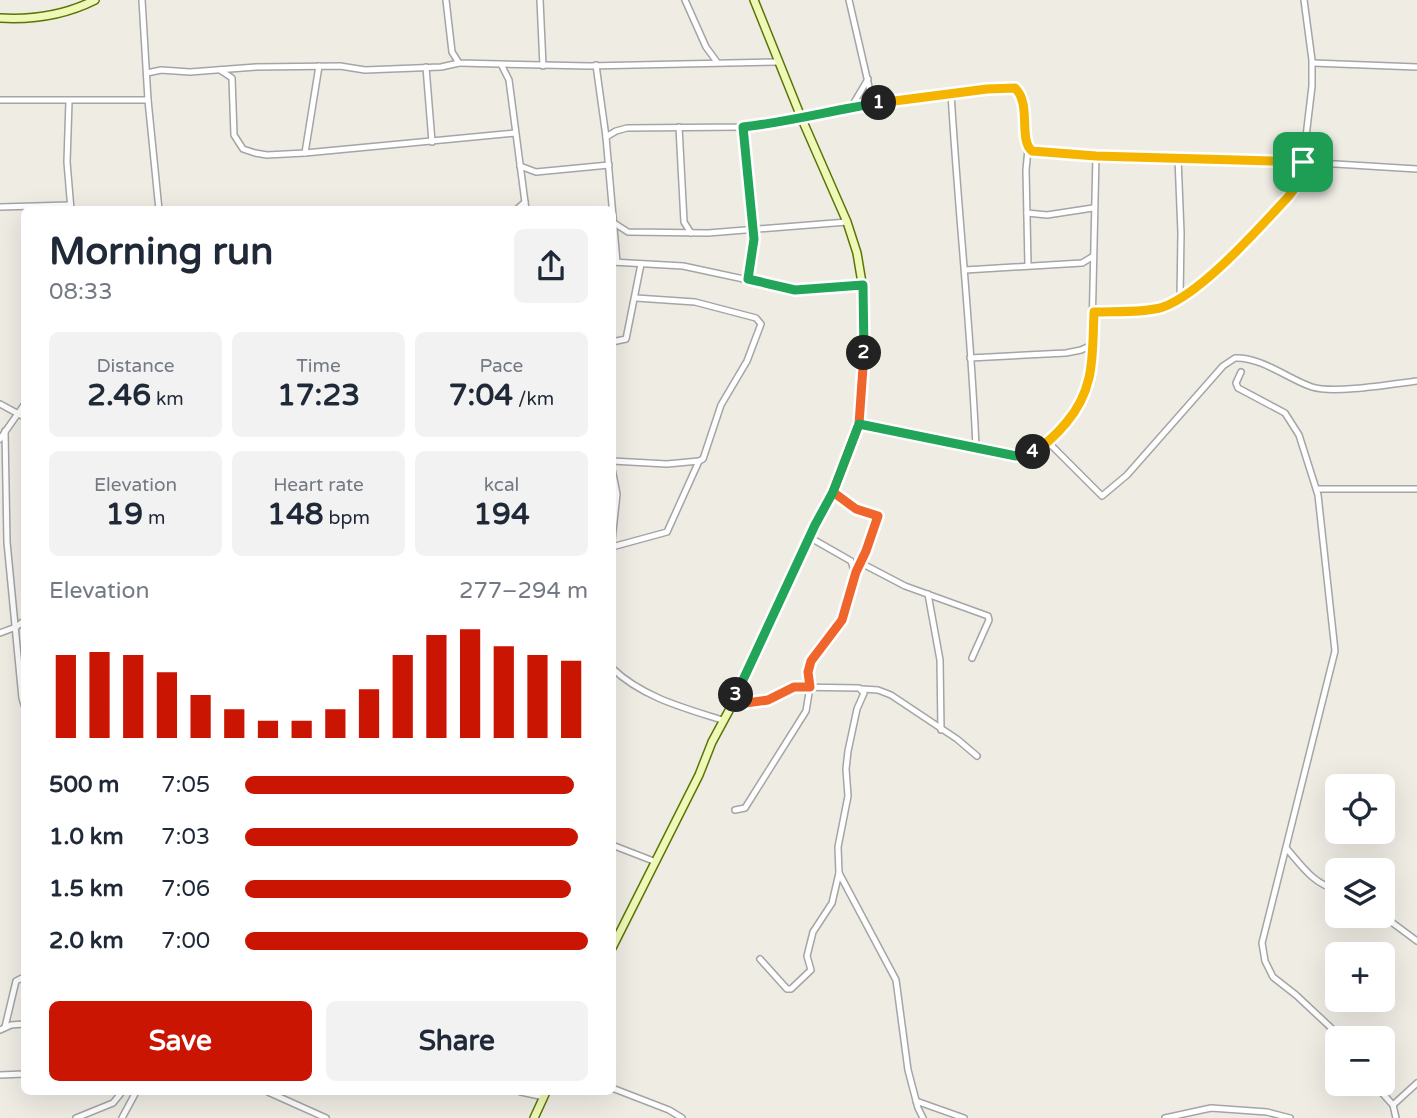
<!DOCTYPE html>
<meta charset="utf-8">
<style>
:root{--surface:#fff;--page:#f2f2f3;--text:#1f2937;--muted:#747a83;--accent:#c91502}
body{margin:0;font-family:"Varela Round",sans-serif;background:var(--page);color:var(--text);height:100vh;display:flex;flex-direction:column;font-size:26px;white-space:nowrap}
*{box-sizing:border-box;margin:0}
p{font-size:23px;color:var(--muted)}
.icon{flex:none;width:38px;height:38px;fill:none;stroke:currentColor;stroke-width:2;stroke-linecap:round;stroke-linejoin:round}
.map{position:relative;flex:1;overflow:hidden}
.details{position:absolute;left:21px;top:206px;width:595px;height:889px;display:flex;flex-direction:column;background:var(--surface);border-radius:10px;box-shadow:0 7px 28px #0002}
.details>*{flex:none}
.buttons{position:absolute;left:1325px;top:774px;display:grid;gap:14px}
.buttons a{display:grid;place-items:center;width:70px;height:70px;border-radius:10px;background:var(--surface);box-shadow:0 7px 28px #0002;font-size:35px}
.pin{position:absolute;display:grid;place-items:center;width:60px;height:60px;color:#fff;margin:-30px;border-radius:14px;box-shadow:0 4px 10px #0006}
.km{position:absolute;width:35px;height:35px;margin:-18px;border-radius:50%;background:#222;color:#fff;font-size:19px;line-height:35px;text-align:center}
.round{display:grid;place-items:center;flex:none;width:74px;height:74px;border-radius:10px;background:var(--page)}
.overview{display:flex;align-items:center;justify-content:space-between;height:119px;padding:0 28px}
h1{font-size:38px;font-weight:800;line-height:52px}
.figures{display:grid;grid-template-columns:repeat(3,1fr);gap:10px;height:119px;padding:7px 28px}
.figures div{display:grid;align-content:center;border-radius:10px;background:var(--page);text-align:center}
.figures b{font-size:30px;font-weight:800}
.figures small{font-size:19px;font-weight:400}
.figures p{font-size:19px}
.chart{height:196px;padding:14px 28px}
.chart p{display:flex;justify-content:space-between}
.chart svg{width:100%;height:126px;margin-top:7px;stroke:var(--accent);stroke-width:6}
.button{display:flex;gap:14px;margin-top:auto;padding:14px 28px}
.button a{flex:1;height:80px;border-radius:10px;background:var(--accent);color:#fff;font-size:28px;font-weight:800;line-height:80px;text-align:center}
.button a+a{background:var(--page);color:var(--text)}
ul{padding:0 28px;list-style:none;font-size:23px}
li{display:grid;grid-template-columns:112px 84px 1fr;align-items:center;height:52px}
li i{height:18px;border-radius:9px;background:var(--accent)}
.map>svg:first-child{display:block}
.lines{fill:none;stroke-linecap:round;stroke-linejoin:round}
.street-casing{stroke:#a5a5a5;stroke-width:8}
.secondary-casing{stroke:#5d7306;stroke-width:10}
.street{stroke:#fff;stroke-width:5}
.secondary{stroke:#eff9b7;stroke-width:7}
.split-1-casing{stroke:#fff;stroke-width:14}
.split-2-casing{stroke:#fff;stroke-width:14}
.split-3-casing{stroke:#fff;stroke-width:14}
.split-4-casing{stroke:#fff;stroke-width:14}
.split-5-casing{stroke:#fff;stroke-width:14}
.split-1{stroke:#f5b400;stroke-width:9}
.split-2{stroke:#22a559;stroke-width:9}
.split-3{stroke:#f0652b;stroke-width:9}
.split-4{stroke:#22a559;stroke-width:9}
.split-5{stroke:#f5b400;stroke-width:9}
</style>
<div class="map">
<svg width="1417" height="1118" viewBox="0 0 1417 1118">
<rect width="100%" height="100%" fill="#efece4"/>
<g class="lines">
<defs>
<g id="street">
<path d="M 142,0 L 148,100 L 159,210"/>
<path d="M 446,0 L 452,52 L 459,63 L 589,66 L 779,62"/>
<path d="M 540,0 L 543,66"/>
<path d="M 685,0 L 706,47 L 717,62"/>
<path d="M 849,0 L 873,104"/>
<path d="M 1313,63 L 1417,67"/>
<path d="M 596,65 L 606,137 L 617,262"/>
<path d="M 502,66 L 509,80 L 526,210"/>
<path d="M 426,67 L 432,142"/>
<path d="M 220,70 L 232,78 L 234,135 L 243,149 L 255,153 L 267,155 L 305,153 L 515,133"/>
<path d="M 147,73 L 161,70 L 190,72 L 256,67 L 340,66 L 365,70 L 441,67 L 459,63"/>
<path d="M 951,93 C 958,212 971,329 976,447"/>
<path d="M 0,100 L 148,100"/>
<path d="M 69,101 L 67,162 L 71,210"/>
<path d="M 852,106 L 868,79"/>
<path d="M 679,127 L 684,222 L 691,233"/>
<path d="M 743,127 C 749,177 760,229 748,279"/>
<path d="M 606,137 L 616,131 L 627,128 L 743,127 L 773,124 L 852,106 L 1005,88 L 1015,88 L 1022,97 L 1028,145 L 1028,149 L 1033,151 L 1096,156 L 1303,162 L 1417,169"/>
<path d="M 305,153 L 319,66"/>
<path d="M 1178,158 L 1181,233 L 1180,299"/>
<path d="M 520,166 L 536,172 L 609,165"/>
<path d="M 0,207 L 70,205"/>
<path d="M 516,210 L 525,202"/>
<path d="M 1027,213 L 1047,215 L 1093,208"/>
<path d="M 614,223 L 628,232 L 708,233 L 847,222"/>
<path d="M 612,262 L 683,266 L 795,290 L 863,285"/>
<path d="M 1028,265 L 1026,170 L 1028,149"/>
<path d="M 965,270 L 1082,263 L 1092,257"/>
<path d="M 1094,312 L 1161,308 L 1180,299 L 1208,277 L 1252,235 L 1297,185 L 1303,162 L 1312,86 L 1312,60 L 1304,0"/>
<path d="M 612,342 L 626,339 L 641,264"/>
<path d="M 970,358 L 1066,353 L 1081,350 L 1092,345"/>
<path d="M 1241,372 L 1236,383 L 1238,388 L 1285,413 L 1299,435 L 1318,495 L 1335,651 L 1262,943 L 1265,961 L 1273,977 L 1296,995 L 1342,1038"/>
<path d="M 0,404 L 24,417"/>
<path d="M 859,424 L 1016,456 C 1054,451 1083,410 1091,375 L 1096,156"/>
<path d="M 5,431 L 7,542 L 22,698 L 24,705"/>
<path d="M 0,439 L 24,405"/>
<path d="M 1049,443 L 1102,496 L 1127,475 L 1223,366 L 1235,358 C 1262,357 1288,379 1312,387 C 1334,394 1393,384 1417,381"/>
<path d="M 612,461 L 667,464 L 699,461 L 703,459 L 721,405 L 747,361 L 761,324 L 756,318 L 695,302 L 636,298"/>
<path d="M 612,469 L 617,494 L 612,540"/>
<path d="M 1317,489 L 1417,489"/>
<path d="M 833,492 L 857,509 L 878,516 L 860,563"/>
<path d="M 612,547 L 667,532 L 699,461"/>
<path d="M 861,563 L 905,586 L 988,616 L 989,620 L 972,658"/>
<path d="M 928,594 L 940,660 L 941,730"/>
<path d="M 0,633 L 16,627 L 24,621"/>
<path d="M 612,668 C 642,697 684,708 722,720"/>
<path d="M 862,689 L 878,690 L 891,695 L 957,739 L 977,756"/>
<path d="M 732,705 L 768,700 L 794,687 L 859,688 L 864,693 L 857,709 L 848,751 L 846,769 L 848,796 L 838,847 L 839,873 L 896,980 L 908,1070 L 918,1108 L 923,1118"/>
<path d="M 735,810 L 745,808 L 806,711 L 810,687 L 808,672 L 811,661 L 840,623 L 855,574 L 851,561 L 809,537"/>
<path d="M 612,845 L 656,862"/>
<path d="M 1287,849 C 1301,865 1315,886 1337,889"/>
<path d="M 1382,915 L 1417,941"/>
<path d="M 760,959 L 787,989 L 791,989 L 811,970 L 807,956 L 813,932 L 832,903 L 839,873"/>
<path d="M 5,1027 L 16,981 L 24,977"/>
<path d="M 0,1030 L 11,1025 L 24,1024"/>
<path d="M 0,1075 L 24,1074"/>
<path d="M 1373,1083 L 1393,1105 L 1396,1118"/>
<path d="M 612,1088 L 669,1110 L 682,1118"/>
<path d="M 268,1092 L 326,1118"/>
<path d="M 521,1092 L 544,1097"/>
<path d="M 916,1101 L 964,1118"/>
<path d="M 1393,1105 L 1417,1083"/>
<path d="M 76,1118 L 113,1103 L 122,1092"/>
<path d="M 122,1118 L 136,1092"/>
<path d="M 1165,1118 L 1211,1108 L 1267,1112 L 1290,1118"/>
</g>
<g id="secondary">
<path d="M 0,18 C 33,20 65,15 95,0"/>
<path d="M 612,948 L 699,775 L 712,742 L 732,705 L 815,525 L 833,492 L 851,445 L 861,410 L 865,353 L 863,289 L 857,253 L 847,222 L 801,117 L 754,0"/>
<path d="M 534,1118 L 546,1092"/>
</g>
</defs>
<!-- street casing -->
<use href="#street" class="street-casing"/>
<!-- secondary casing -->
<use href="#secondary" class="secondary-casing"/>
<!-- street -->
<use href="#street" class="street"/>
<!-- secondary -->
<use href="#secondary" class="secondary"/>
</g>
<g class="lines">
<defs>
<path id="split-1" d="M 879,103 L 987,89 L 1015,88 C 1032,104 1018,140 1032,151 L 1096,156 L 1303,162"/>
<path id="split-2" d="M 864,353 L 863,285 L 795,290 L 748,279 L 754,239 L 743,127 C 789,122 833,110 879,103"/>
<path id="split-3" d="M 736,695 L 732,705 L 768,700 L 794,687 L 810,687 L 808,672 L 811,661 L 842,620 L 856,572 L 866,551 L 878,516 L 856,509 L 833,492 L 859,424 L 864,353"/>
<path id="split-4" d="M 736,695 L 815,525 L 833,492 L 859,424 L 1016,456 L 1033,452"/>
<path id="split-5" d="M 1033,452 C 1047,444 1056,435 1066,423 C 1096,388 1092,354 1094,312 C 1113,311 1145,313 1163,307 C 1202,293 1259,228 1288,197 L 1297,185 L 1303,162"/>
</defs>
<!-- split-1 casing -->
<use href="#split-1" class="split-1-casing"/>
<!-- split-2 casing -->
<use href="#split-2" class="split-2-casing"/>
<!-- split-3 casing -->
<use href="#split-3" class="split-3-casing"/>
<!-- split-4 casing -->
<use href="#split-4" class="split-4-casing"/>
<!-- split-5 casing -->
<use href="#split-5" class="split-5-casing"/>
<!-- split-1 -->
<use href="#split-1" class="split-1"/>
<!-- split-2 -->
<use href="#split-2" class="split-2"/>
<!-- split-3 -->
<use href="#split-3" class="split-3"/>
<!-- split-4 -->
<use href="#split-4" class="split-4"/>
<!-- split-5 -->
<use href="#split-5" class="split-5"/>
</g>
</svg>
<div class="buttons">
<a><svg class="icon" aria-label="locate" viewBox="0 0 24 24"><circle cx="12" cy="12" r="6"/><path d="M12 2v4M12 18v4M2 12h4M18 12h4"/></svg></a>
<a><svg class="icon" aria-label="layers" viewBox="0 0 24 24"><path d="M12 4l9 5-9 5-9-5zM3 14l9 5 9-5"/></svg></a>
<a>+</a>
<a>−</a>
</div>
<div class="pin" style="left:1303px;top:162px;background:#1e9e55"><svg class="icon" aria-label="arrive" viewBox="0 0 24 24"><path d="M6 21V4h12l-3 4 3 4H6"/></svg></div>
<b class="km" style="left:879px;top:103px">1</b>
<b class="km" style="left:864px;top:353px">2</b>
<b class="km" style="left:736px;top:695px">3</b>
<b class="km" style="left:1033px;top:452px">4</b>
<section class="details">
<div class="overview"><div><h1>Morning run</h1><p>08:33</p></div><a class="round"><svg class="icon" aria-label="share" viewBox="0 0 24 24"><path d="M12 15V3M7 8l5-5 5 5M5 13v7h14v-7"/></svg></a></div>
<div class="figures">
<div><p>Distance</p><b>2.46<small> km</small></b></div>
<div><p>Time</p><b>17:23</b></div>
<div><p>Pace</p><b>7:04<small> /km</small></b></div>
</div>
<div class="figures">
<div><p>Elevation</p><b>19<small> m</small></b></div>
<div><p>Heart rate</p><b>148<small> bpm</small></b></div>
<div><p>kcal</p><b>194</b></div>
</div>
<div class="chart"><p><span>Elevation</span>277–294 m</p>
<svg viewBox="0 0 160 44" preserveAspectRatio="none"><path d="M5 44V15M15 44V14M25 44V15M35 44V21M45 44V29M55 44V34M65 44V38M75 44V38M85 44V34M95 44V27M105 44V15M115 44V8M125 44V6M135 44V12M145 44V15M155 44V17"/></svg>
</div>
<ul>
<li><b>500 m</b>7:05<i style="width:96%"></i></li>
<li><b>1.0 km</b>7:03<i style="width:97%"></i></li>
<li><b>1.5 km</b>7:06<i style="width:95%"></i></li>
<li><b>2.0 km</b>7:00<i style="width:100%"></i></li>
</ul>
<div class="button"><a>Save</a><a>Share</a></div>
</section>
</div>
